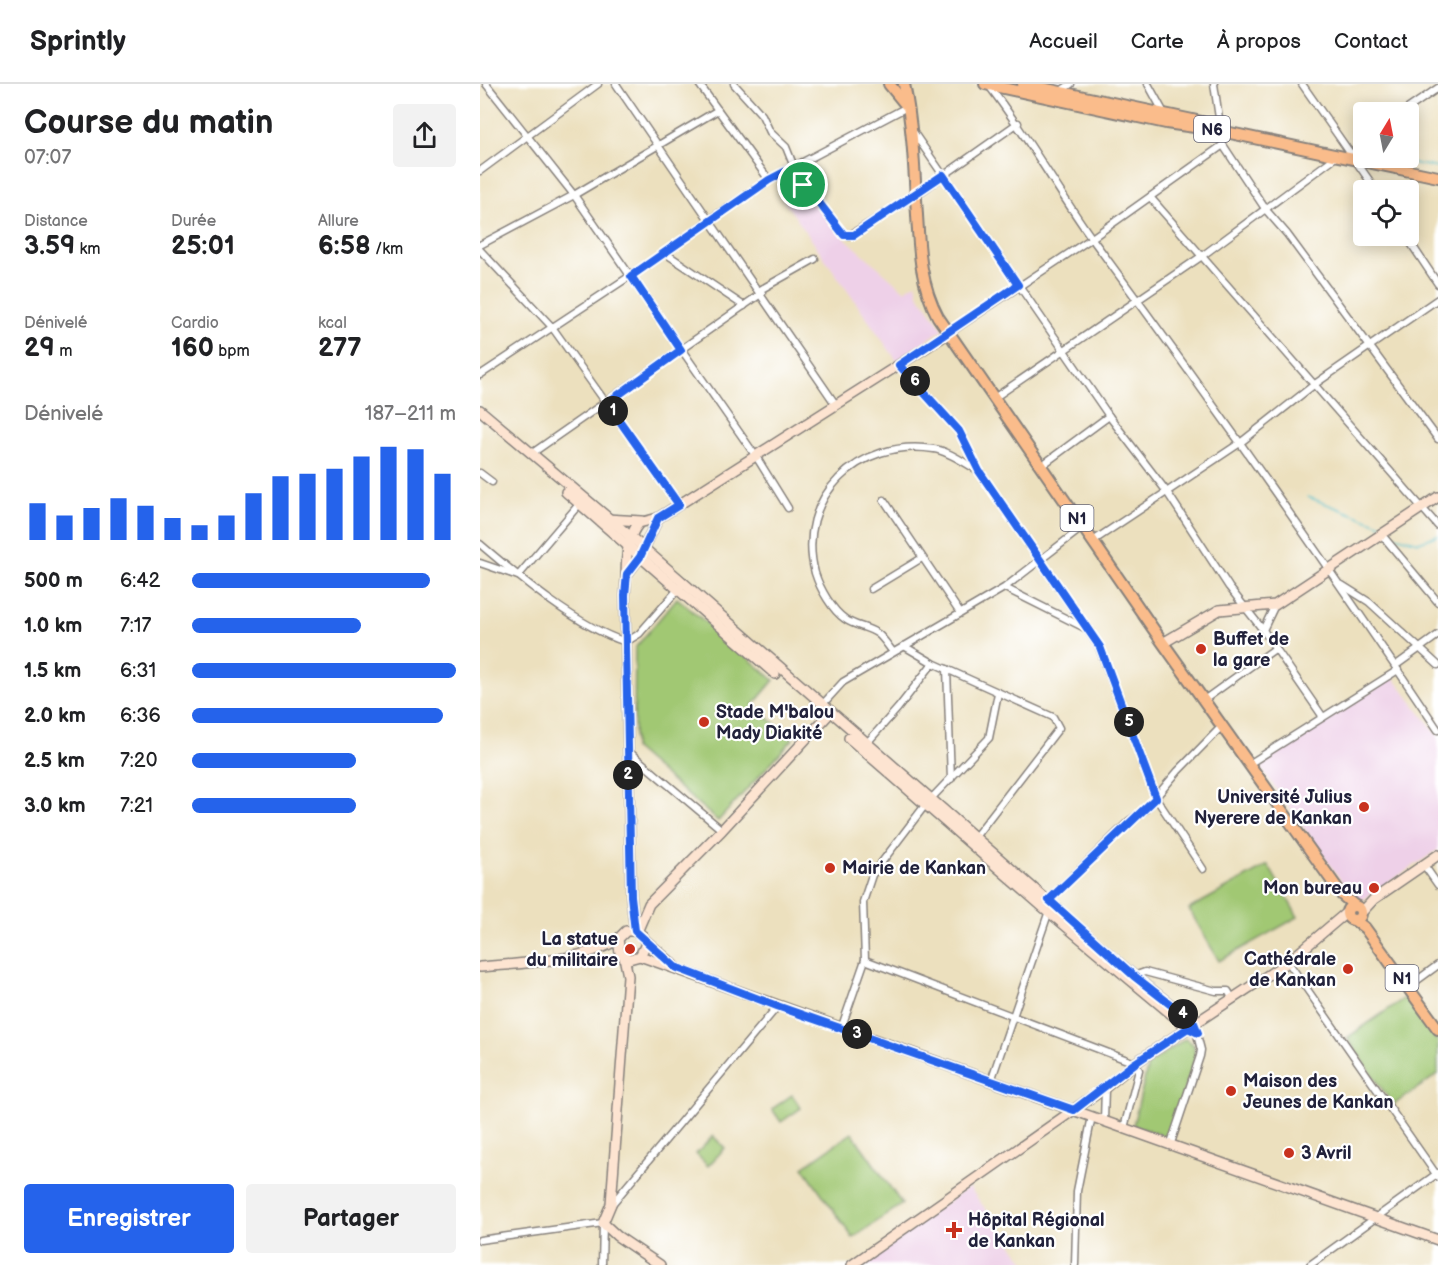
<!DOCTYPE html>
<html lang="fr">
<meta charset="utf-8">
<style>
:root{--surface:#fff;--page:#f2f2f2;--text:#202124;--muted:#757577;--line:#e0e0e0;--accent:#2563eb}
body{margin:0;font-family:"Balsamiq Sans",sans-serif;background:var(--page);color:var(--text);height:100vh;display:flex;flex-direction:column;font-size:22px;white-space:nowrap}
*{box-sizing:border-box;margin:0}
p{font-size:20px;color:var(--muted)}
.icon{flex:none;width:33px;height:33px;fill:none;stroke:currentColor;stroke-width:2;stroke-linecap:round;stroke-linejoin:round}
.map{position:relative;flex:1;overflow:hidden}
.details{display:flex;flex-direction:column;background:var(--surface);width:480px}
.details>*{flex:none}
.needle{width:39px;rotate:10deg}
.buttons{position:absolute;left:873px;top:18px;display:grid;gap:12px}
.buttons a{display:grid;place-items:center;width:66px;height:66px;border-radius:6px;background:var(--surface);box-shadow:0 3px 15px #0003;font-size:30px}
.pin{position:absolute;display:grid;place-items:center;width:51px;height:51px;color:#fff;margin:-26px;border:3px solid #fff;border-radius:50%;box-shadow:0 2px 6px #0007}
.km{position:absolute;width:30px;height:30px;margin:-15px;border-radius:50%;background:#222;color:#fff;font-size:16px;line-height:30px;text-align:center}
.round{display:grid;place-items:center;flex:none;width:63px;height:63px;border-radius:6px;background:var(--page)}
.summary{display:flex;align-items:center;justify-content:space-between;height:102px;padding:0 24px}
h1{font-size:33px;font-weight:800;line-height:45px}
.metrics{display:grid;grid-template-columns:repeat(3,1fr);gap:9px;height:102px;padding:6px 24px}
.metrics div{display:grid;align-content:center}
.metrics b{font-size:26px;font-weight:800}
.metrics small{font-size:16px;font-weight:400}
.metrics p{font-size:16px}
.chart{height:168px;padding:12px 24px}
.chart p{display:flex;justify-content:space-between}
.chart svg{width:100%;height:108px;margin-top:6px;stroke:var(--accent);stroke-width:6}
.button{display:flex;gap:12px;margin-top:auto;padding:12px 24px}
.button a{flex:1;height:69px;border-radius:6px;background:var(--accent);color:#fff;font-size:24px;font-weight:800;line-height:69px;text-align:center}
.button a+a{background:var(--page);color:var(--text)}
ul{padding:0 24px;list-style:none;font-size:20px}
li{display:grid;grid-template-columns:96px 72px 1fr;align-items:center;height:45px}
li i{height:15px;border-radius:8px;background:var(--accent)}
header{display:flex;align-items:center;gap:36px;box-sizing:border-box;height:84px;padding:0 30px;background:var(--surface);border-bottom:2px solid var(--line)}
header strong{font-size:28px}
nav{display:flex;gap:33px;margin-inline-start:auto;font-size:21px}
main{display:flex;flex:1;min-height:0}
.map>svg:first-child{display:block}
.built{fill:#eed0e8}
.green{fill:#a1c873;stroke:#627557;stroke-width:1.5}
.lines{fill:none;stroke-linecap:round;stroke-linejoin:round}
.stream{stroke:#50bdc8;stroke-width:1.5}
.street-casing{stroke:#87817c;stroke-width:9}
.secondary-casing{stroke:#87817c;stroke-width:12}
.highway-casing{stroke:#87817c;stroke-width:14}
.street{stroke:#fff;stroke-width:6}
.secondary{stroke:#fde4d1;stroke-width:9}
.highway{stroke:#fabc8b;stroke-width:10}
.route-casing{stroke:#fff;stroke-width:12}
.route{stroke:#2563eb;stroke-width:8}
.poi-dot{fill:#c8321e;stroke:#fff;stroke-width:2}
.labels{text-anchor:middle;stroke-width:4.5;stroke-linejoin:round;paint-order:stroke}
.shield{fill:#fff;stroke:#646476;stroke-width:1.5}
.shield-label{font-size:16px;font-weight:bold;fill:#22223b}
.poi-label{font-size:18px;font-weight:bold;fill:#22223b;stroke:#fff;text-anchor:start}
</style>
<header>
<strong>Sprintly</strong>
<nav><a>Accueil</a><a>Carte</a><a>À propos</a><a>Contact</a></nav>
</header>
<main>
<section class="details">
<div class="summary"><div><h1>Course du matin</h1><p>07:07</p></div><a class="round"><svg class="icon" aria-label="share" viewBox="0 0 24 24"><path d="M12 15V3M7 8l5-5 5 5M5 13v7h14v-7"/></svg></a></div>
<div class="metrics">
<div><p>Distance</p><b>3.59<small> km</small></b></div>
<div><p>Durée</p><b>25:01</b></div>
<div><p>Allure</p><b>6:58<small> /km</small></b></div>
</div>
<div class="metrics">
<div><p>Dénivelé</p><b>29<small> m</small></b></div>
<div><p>Cardio</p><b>160<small> bpm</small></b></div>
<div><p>kcal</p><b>277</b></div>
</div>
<div class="chart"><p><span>Dénivelé</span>187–211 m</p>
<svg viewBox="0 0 160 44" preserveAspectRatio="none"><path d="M5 44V29M15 44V34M25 44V31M35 44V27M45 44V30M55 44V35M65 44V38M75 44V34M85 44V25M95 44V18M105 44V17M115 44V15M125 44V10M135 44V6M145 44V7M155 44V17"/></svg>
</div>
<ul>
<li><b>500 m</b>6:42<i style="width:90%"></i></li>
<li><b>1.0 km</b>7:17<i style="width:64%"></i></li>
<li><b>1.5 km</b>6:31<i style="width:100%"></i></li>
<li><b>2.0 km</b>6:36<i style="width:95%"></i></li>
<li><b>2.5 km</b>7:20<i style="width:62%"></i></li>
<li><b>3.0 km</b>7:21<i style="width:62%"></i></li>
</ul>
<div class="button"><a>Enregistrer</a><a>Partager</a></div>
</section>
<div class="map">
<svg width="958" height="1181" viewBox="0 0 958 1181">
<rect width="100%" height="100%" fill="#fff"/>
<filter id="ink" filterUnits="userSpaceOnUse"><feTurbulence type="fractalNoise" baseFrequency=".0167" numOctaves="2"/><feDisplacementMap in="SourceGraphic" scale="12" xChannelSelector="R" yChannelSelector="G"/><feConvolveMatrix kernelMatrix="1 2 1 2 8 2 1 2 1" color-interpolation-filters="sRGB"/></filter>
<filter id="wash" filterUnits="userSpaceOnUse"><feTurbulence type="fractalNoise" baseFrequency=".008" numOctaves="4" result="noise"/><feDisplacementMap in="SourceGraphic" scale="24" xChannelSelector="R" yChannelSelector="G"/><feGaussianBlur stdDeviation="1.35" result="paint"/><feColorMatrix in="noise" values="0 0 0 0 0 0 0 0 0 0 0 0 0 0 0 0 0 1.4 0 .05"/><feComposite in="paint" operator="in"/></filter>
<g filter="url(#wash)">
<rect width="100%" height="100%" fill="#ece0be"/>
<!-- built -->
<g class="built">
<path d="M 324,99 L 366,155 L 424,206 L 436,199 L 438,210 L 463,245 L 417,277 L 302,114 Z"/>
<path d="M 913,593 L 958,652 L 958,766 L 877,819 L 779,681 Z"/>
<path d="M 489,1103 L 547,1181 L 376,1181 Z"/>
</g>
<!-- green -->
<g class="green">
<path d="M 197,514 L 294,596 L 273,621 L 313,655 L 238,737 L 154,665 L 155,564 Z"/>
<path d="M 788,781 L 818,833 L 739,877 L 709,825 Z"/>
<path d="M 926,913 L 958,958 L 958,990 L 913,1021 L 867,954 Z"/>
<path d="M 705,955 L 714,961 L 715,973 L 689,1054 L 653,1041 L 668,981 Z"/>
<path d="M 312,1011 L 321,1024 L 301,1038 L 292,1025 Z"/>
<path d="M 372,1049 L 422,1120 L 373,1154 L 323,1083 Z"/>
<path d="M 233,1052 L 245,1064 L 228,1082 L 216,1070 Z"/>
</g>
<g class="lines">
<!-- stream -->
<g class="stream">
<path d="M 883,68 L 884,69"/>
<path d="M 907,74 L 958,84"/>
<path d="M 828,413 L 904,442"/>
<path d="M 915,452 L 939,458 L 958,451"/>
</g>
</g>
</g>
<g filter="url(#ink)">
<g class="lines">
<defs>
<g id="street">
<path d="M 6,0 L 94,111 L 277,374 L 308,424"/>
<path d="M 136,0 L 229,136 L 185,169"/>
<path d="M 219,0 L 289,96"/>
<path d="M 254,0 L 282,31 L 290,48 L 306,63 L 314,83"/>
<path d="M 668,0 L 684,29"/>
<path d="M 822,0 L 896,106"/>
<path d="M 509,2 C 547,51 577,106 613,156 C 732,317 847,480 958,646"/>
<path d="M 579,8 L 591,0"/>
<path d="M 923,28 L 958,4"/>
<path d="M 434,49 L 629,332 L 687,408 L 749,503 L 783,546 L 843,633"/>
<path d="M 743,61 L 786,126 L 807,150 L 958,355"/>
<path d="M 872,70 L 884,58"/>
<path d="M 312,84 L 364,151 L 368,152 L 436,111 L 538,39"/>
<path d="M 0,87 L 118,0"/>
<path d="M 670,113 L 958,442"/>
<path d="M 926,152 L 958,200"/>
<path d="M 0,161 L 94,111 L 238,26"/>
<path d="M 0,166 L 72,243 L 199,421"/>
<path d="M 280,206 L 335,175"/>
<path d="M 469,249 L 612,154 L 743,61 L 734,0"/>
<path d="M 419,281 L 479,347 L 499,387 L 619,563 L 676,714 L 723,785"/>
<path d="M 0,291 L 185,169 L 264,222"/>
<path d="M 514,314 L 722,172 L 857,72"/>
<path d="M 356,321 L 229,136 L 289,96 L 427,23"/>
<path d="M 51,370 L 282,209"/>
<path d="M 561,382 L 629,332"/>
<path d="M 0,389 L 12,398"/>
<path d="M 404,416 L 480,529"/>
<path d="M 902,451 L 958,518"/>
<path d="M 613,457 L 760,359 L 835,300 L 958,215"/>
<path d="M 0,460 C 40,494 96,542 146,558 L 159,550 L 200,503"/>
<path d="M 0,479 L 38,492 L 101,418"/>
<path d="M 862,501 L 889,518 L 958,581"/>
<path d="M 525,504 L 607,545"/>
<path d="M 391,505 L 442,474"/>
<path d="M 783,546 L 795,521"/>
<path d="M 424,562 L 453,579 L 573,633 L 579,644 L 495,753"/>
<path d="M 413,568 C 408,562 404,555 398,550 C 389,543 374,542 365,535 C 352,526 340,505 335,489 C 315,414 379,353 454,365 C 469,367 486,380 499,387"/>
<path d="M 915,582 L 958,551"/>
<path d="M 467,585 L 471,695"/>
<path d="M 724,616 L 796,564"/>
<path d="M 342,621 L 363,598 L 524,504 L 603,443"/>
<path d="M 386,660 L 418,624 L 453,579"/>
<path d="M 148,667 L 242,746"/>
<path d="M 769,680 L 918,586"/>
<path d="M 944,781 L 958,801"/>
<path d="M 567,818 L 649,737 L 665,726 L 698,687 L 743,641"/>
<path d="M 385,876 L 655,979 L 659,986 L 644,1044"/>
<path d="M 808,878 L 958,1093"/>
<path d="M 651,893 L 665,888 L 736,907 L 748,907 L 753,915"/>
<path d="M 928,903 L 958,881"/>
<path d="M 361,945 L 385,876 L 383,818 L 392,791 L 446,720 L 509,654 L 518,609"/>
<path d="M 511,997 L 569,827"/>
<path d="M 624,1037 L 625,1004"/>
<path d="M 690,1062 L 720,972 L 721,966 L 714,939"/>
<path d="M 132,1120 L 297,923"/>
<path d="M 0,1156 L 123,1139 L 122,1181"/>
<path d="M 595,1181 L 597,1107 L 612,1032"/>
<path d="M 830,1181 L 958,1089"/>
</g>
<g id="secondary">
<path d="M 0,326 L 151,453 L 654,892 L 714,939"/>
<path d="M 86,408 L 295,590"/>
<path d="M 126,435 L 162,437"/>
<path d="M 147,490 L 160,473 L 178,434"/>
<path d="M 683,559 L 739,526 L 795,521 L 958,413"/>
<path d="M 369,654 L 563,823 L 708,944"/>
<path d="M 881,829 L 894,815 L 958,771"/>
<path d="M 155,847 L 146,847 L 138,855 L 140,869 L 149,875 L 160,872 L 166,860 L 163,852 L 155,847 L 151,812 L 145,511 C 148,487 142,459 159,439 L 178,434 L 469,249"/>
<path d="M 157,848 L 169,820 L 242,746 L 350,629"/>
<path d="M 164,855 L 194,881"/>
<path d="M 160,872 L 958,1156"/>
<path d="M 144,873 L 148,892 L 131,1120 L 123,1139 L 137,1152 L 180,1181"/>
<path d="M 0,883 C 41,879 104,878 138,855"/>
<path d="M 372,1181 L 625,1004 L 655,979 L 808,878 L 867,828"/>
</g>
<g id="highway">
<path d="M 409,0 L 426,21"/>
<path d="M 424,0 C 432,38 434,77 436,115 C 439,157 438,196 458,233 L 683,559 L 862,811 L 875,822"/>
<path d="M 505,0 L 686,39 L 736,46 L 958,93"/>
<path d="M 543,0 L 722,38"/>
<circle cx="874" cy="829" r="7"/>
<path d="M 874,836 L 885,844 L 958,945"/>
</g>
</defs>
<!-- street casing -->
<use href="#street" class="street-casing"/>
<!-- secondary casing -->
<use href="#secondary" class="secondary-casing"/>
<!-- highway casing -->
<use href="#highway" class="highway-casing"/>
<!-- street -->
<use href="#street" class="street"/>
<!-- secondary -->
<use href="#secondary" class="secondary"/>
<!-- highway -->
<use href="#highway" class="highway"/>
</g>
</g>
<g class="lines" filter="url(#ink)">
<defs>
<path id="route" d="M 312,84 L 364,151 L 374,151 L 463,91 L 538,201 L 419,281 L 479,347 L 499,387 L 620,563 L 676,714 L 569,816 L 654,892 L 714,939 L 718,949 L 708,944 L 655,979 L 594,1026 L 297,922 L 195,883 L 155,847 L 151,812 L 145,511 L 147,490 L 160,473 L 178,434 L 199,421 L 127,319 L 201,266 L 151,192 L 289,96 Z"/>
</defs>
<!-- route casing -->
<use href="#route" class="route-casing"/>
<!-- route -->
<use href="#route" class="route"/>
</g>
<!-- markers -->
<g class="poi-dot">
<circle cx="721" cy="565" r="6"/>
<circle cx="224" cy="638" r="6"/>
<circle cx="884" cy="723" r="6"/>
<circle cx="350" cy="784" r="6"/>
<circle cx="894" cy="804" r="6"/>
<circle cx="150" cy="865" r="6"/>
<circle cx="868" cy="885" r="6"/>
<circle cx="751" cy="1007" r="6"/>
<circle cx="809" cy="1069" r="6"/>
<path d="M471 1137h6v6h6v6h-6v6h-6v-6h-6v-6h6z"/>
</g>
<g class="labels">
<!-- shield labels -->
<g class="shield">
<rect x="714" y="32" width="36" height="26" rx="4.5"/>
<rect x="580.5" y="421" width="33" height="26" rx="4.5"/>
<rect x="905.5" y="881" width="33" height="26" rx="4.5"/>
</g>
<g class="shield-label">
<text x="732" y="51">N6</text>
<text x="597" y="440">N1</text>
<text x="922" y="900">N1</text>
</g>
<!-- poi labels -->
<g class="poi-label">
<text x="733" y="561">Buffet de<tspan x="733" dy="21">la gare</tspan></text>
<text x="236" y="634">Stade M'balou<tspan x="236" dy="21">Mady Diakité</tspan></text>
<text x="872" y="719" text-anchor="end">Université Julius<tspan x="872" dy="21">Nyerere de Kankan</tspan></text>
<text x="362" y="790">Mairie de Kankan</text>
<text x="882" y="810" text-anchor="end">Mon bureau</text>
<text x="138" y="861" text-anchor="end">La statue<tspan x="138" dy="21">du militaire</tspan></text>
<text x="856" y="881" text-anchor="end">Cathédrale<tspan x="856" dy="21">de Kankan</tspan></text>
<text x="763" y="1003">Maison des<tspan x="763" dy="21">Jeunes de Kankan</tspan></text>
<text x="821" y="1075">3 Avril</text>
<text x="488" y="1142">Hôpital Régional<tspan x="488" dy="21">de Kankan</tspan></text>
</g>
</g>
</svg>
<div class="buttons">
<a><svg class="needle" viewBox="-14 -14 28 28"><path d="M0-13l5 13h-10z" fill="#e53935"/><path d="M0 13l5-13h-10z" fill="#757577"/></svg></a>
<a><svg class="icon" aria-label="locate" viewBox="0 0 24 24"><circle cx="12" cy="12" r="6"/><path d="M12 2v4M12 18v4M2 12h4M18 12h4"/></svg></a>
</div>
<div class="pin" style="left:323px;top:101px;background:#1e9e55"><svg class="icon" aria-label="arrive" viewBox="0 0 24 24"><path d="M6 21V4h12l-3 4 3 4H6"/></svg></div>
<b class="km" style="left:133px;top:327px">1</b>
<b class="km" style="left:148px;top:691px">2</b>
<b class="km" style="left:377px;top:950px">3</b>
<b class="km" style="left:703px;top:930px">4</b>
<b class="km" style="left:649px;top:638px">5</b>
<b class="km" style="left:435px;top:297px">6</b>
</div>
</main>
